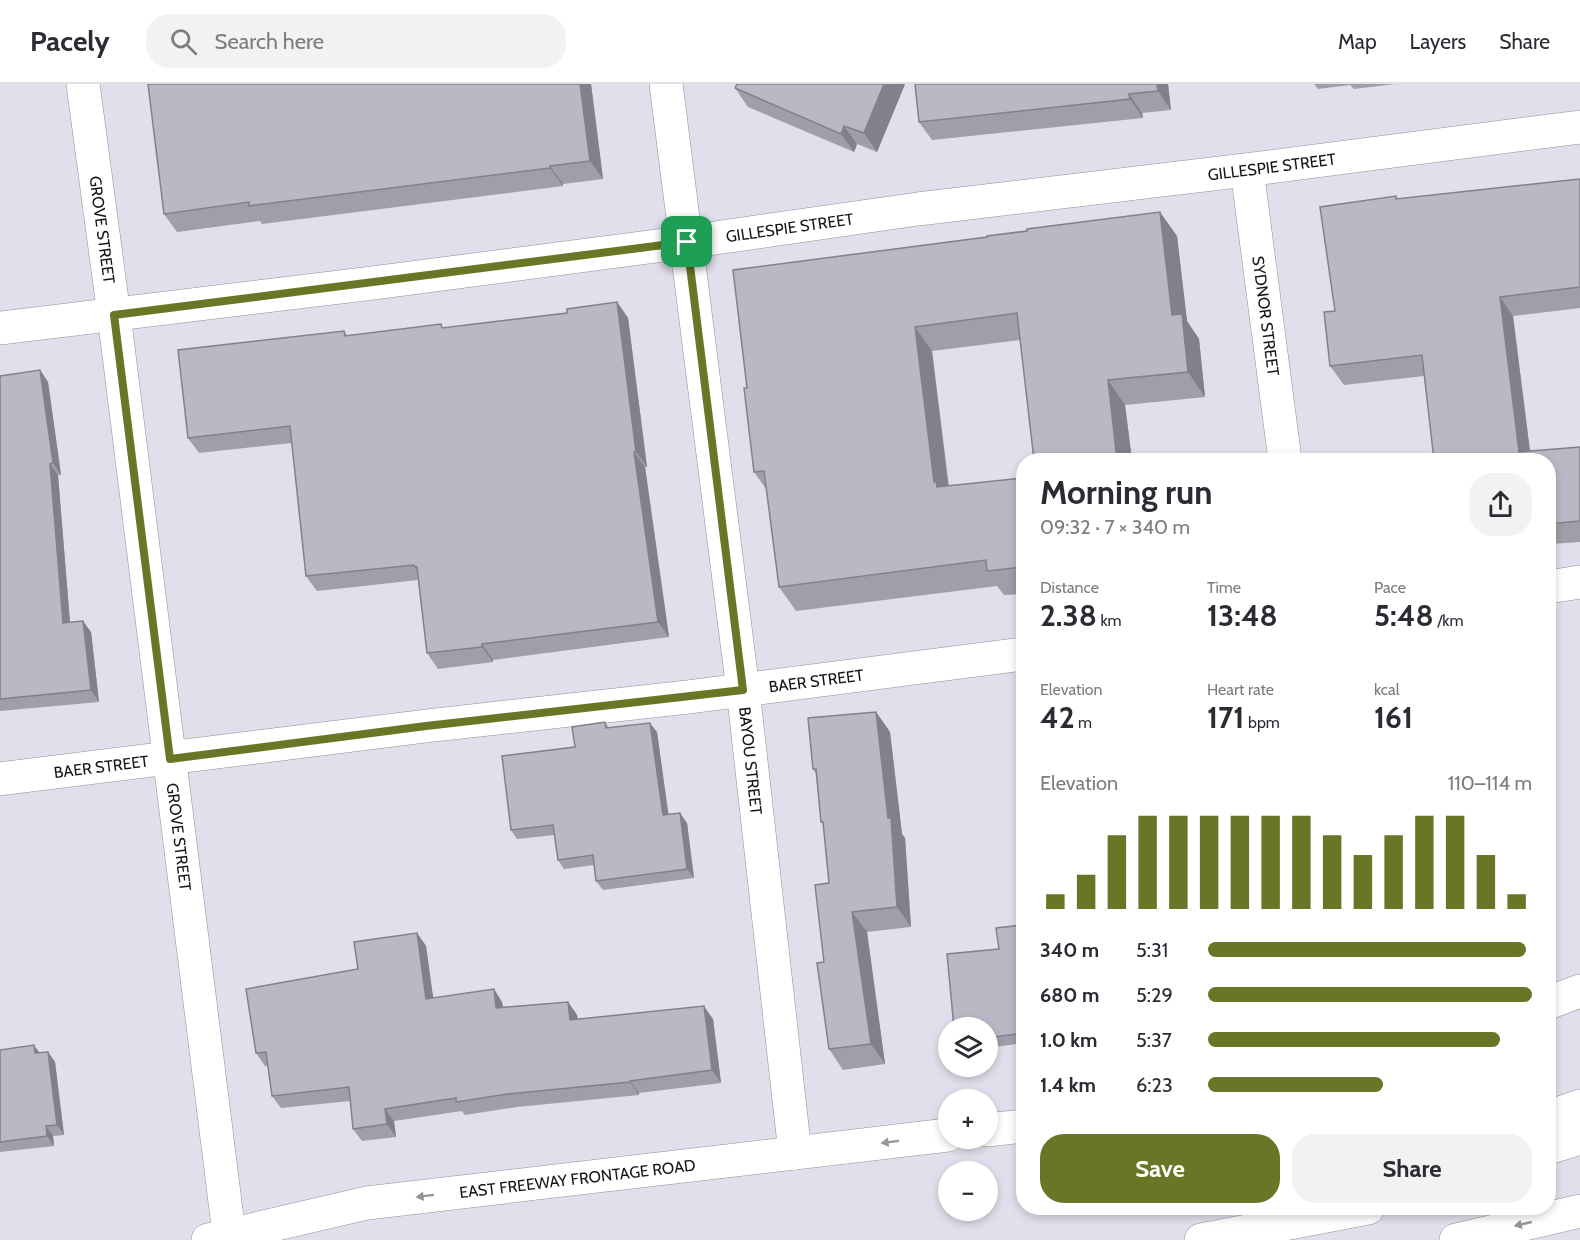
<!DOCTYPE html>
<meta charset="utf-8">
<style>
:root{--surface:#fff;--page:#f2f2f3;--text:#2b2b33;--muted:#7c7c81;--line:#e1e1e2;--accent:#677725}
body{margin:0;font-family:Cabin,sans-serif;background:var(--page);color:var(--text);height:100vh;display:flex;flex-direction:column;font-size:22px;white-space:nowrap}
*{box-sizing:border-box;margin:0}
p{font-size:20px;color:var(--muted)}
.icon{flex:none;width:33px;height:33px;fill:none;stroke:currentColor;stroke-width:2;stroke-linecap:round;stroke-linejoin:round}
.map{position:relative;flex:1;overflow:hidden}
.sheet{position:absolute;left:1016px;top:369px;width:540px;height:762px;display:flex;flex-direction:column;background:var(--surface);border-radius:24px;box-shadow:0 3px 9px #0003}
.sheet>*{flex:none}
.buttons{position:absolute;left:938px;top:933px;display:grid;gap:12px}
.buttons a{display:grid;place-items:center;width:60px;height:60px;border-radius:50%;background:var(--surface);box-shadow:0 3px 9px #0003;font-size:30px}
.pin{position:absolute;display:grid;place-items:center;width:51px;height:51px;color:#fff;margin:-26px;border-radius:12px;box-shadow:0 3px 9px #0006}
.round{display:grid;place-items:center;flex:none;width:63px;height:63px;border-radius:24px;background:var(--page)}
.summary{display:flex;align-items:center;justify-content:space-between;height:102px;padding:0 24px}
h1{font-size:33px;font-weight:700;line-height:45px}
.figures{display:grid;grid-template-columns:repeat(3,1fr);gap:9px;height:102px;padding:6px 24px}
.figures div{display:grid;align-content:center}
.figures b{font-size:30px;font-weight:700}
.figures small{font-size:16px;font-weight:400}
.figures p{font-size:16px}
.chart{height:168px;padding:12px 24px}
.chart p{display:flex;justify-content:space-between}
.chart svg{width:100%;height:108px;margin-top:6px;stroke:var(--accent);stroke-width:6}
.action{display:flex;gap:12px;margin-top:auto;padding:12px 24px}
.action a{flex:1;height:69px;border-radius:24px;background:var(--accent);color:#fff;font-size:24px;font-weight:700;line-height:69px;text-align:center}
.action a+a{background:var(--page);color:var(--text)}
ul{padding:0 24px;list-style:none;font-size:20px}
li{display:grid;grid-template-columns:96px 72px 1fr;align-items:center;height:45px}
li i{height:15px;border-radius:8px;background:var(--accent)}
header{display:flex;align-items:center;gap:36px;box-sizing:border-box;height:84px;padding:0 30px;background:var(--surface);border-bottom:2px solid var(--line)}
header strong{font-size:28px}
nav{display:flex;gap:33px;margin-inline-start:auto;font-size:21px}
.search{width:420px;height:54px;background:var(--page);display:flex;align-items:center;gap:15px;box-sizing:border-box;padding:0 21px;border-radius:24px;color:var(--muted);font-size:22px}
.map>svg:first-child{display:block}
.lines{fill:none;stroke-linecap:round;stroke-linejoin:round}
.street-casing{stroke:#918e9a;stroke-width:34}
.secondary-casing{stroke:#918e9a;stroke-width:34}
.highway-casing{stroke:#918e9a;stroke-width:34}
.street{stroke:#fff;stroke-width:33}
.secondary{stroke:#fff;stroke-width:33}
.highway{stroke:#fff;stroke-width:33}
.wall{fill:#a19da9}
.shaded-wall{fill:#838089}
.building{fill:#bbb7c4;stroke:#838089;stroke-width:1.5}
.oneway{fill:#969698}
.route-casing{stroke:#fff;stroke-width:12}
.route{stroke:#677725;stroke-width:8}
.labels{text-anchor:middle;stroke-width:5;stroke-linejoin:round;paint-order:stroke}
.street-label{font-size:16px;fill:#161519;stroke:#e2deeb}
</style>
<header>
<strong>Pacely</strong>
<div class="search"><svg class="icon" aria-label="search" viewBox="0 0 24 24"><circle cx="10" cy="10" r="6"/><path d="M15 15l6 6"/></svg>Search here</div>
<nav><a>Map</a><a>Layers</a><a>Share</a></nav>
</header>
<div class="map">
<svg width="1580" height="1156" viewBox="0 0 1580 1156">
<rect width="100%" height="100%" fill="#e2deeb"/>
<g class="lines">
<defs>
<g id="street">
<path id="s1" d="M 83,0 L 114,231 L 229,1150"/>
<path id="s2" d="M 666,0 L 743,606 L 795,1069"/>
<path id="s3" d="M 1247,86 L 1285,376"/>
<path id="s4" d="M 0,244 L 373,199 L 687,158 L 918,125 L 1254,85 L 1580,43"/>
<path d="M 1548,503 L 1580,498"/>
<path id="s5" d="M 0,695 L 426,642 L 688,613 L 1023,570"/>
</g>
<g id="secondary">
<path d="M 1548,919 L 1580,907"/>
<path d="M 987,1046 L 1023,1042"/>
<path id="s6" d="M 208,1156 L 367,1119 L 948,1051"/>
</g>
<g id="highway">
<path d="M 1548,1033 L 1580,1022"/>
<path d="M 1548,1064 L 1580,1054"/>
<path d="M 1201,1156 L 1368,1124"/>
<path d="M 1456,1156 L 1580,1127"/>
</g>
</defs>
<!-- street casing -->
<use href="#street" class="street-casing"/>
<!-- secondary casing -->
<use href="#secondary" class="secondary-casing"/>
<!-- highway casing -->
<use href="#highway" class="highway-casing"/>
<!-- street -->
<use href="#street" class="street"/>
<!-- secondary -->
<use href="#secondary" class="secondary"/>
<!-- highway -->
<use href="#highway" class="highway"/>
</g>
<!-- wall -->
<g class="wall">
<path d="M 148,0 L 591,0 L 603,95 L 563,100 L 563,102 L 262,140 L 260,137 L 177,148 L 164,130 Z"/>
<path d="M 905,0 L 877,68 L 857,60 L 854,68 L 748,23 L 735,4 Z"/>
<path d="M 915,0 L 1168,0 L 1171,26 L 1142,29 L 1143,34 L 932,56 L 919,38 Z"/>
<path d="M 1314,0 L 1395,0 L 1354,5 L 1350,1 L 1318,5 Z"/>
<path d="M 1580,95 L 1580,224 L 1513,232 L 1530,367 L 1580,363 L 1580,458 L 1550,460 L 1548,457 L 1548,376 L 1434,376 L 1424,292 L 1344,301 L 1330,282 L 1335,227 L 1396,112 L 1398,115 Z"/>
<path d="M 1177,152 L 1187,237 L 1199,255 L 1205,313 L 1125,321 L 1132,376 L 1034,376 L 1020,256 L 932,267 L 949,402 L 1023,394 L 1023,510 L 1004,511 L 997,502 L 796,527 L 779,503 L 766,405 L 754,388 L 747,304 L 733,186 Z"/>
<path d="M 617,218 L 628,234 L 647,383 L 645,383 L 669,553 L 493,576 L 493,578 L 438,585 L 427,569 L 418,496 L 317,507 L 306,492 L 292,359 L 199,369 L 188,354 L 344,247 L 347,251 L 443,244 L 567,229 Z"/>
<path d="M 40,286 L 48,298 L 61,391 L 58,391 L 70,538 L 91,548 L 99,618 L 0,627 L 0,292 Z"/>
<path d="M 876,628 L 890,648 L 902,750 L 905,754 L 911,843 L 867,848 L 885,980 L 843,986 L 829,965 L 824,878 L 829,799 L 824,742 L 821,738 L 816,690 L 813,685 Z"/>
<path d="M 605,638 L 609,644 L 657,648 L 668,731 L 687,739 L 694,794 L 603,806 L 596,797 L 594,781 L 564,785 L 558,776 L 554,751 L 517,755 L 511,746 L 575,663 Z"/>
<path d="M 1023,841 L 1023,959 L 987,964 L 987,944 L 999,865 Z"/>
<path d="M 417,849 L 426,862 L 433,914 L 502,918 L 503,923 L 568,918 L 577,931 L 578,935 L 713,935 L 721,999 L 639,1009 L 639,1011 L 517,1023 L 465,1031 L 462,1027 L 394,1037 L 396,1053 L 362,1057 L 353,1045 L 350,1017 L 281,1024 L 272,1012 L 268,982 L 265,982 L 256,969 L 358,885 Z"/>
<path d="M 0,966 L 40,969 L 48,968 L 55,978 L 64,1051 L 53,1052 L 54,1062 L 0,1068 Z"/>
</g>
<!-- shaded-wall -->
<g class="shaded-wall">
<path d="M 580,0 L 591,0 L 603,95 L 590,77 Z"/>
<path d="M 884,0 L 905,0 L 877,68 L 864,49 Z"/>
<path d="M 1157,0 L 1168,0 L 1171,26 L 1158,7 Z"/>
<path d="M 1129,10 L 1142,29 L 1143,34 L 1130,15 Z"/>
<path d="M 844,42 L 857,60 L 854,68 L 841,50 Z"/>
<path d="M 550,82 L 563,100 L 563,102 L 550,84 Z"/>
<path d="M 1160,128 L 1177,152 L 1187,237 L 1199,255 L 1205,313 L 1188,288 L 1172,231 Z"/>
<path d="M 1500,213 L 1513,232 L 1531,376 L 1519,368 Z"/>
<path d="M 617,218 L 628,234 L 647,383 L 636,368 Z"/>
<path d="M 915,243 L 932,267 L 950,418 L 954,428 L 934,398 Z"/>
<path d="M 40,286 L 48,298 L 61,391 L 53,379 Z"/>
<path d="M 1108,296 L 1125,321 L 1132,376 L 1117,376 Z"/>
<path d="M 634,368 L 645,383 L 669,553 L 658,538 Z"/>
<path d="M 50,380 L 58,391 L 71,551 L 63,539 Z"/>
<path d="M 83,537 L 91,548 L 99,618 L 91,606 Z"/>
<path d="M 482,560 L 493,576 L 493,578 L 482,563 Z"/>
<path d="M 876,628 L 890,648 L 902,750 L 905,754 L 911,843 L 897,823 L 888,734 Z"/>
<path d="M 650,639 L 657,648 L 670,741 L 663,731 Z"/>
<path d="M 680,729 L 687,739 L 694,794 L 687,785 Z"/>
<path d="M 852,828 L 867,848 L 885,980 L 871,960 Z"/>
<path d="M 417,849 L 426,862 L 435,927 L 426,915 Z"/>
<path d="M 494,905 L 502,918 L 505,936 L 496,924 Z"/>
<path d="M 568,918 L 577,931 L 579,949 L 570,936 Z"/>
<path d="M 704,922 L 713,935 L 721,999 L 712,986 Z"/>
<path d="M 34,961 L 41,971 L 35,969 Z"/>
<path d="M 48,968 L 55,978 L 64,1051 L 57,1041 Z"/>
<path d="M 630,997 L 639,1009 L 639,1011 L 630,998 Z"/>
<path d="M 385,1025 L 394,1037 L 396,1053 L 387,1040 Z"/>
<path d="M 46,1042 L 53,1052 L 54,1062 L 47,1052 Z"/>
</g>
<!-- building -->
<g class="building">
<path d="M 148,0 L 580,0 L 590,77 L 550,82 L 550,84 L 249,122 L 249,118 L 164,130 Z"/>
<path d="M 737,0 L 884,0 L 864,49 L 844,42 L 841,50 L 735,4 Z"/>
<path d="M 915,0 L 1157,0 L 1158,7 L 1129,10 L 1130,15 L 919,38 Z"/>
<path d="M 1580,95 L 1580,203 L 1500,213 L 1519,368 L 1580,363 L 1580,437 L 1548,440 L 1548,376 L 1434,376 L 1422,271 L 1330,282 L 1324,228 L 1335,227 L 1320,123 L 1396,112 L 1396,115 Z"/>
<path d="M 1160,128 L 1172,231 L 1182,230 L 1188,288 L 1108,296 L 1117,376 L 1121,375 L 1121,376 L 1034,376 L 1017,229 L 915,243 L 934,398 L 936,397 L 937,403 L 1023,394 L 1023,483 L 987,487 L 986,476 L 779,503 L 764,387 L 754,388 L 744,304 L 747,304 L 733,186 L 987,153 L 987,152 L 1027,147 L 1027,145 Z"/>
<path d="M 617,218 L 636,368 L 634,368 L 658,538 L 482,560 L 482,563 L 427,569 L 417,483 L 415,483 L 414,481 L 306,492 L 290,342 L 188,354 L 178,266 L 344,247 L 345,252 L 441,240 L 442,244 L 567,229 L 567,225 Z"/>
<path d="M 40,286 L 53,379 L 50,380 L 63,539 L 83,537 L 91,606 L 0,615 L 0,292 Z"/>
<path d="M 876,628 L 888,734 L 891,734 L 897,823 L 852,828 L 871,960 L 829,965 L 817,879 L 824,878 L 815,801 L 829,799 L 823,738 L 821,738 L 816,685 L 813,685 L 808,634 Z"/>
<path d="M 605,638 L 606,644 L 650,639 L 663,731 L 680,729 L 687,785 L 596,797 L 593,771 L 558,776 L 553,741 L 511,746 L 502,672 L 575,663 L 572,643 Z"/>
<path d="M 1023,841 L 1023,949 L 987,954 L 987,944 L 954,944 L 947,870 L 999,865 L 996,844 Z"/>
<path d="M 417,849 L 426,915 L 494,905 L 496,924 L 568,918 L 570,936 L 704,922 L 712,986 L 630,997 L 630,998 L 508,1010 L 456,1018 L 456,1014 L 385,1025 L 387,1040 L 353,1045 L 349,1003 L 272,1012 L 266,968 L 256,969 L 246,905 L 358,885 L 354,858 Z"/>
<path d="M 34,961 L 35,969 L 48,968 L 57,1041 L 46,1042 L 47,1052 L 0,1058 L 0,966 Z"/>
</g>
<!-- one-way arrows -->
<defs><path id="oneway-solid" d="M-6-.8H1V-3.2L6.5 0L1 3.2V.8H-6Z" transform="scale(1.5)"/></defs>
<g class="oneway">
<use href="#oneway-solid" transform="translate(890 1058) rotate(173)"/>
<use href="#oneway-solid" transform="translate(425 1112) rotate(173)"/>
<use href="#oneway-solid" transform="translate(1523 1140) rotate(167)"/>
</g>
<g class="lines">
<defs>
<path id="route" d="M 687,158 L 743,606 L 426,642 L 170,675 L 114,231 Z"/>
</defs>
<!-- route casing -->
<use href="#route" class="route-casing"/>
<!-- route -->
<use href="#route" class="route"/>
</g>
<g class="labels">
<!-- street labels -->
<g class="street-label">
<text dy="6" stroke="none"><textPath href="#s4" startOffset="1282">GILLESPIE STREET</textPath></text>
<text dy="6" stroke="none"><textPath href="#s4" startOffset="796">GILLESPIE STREET</textPath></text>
<text dy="6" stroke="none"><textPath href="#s1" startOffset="147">GROVE STREET</textPath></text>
<text dy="6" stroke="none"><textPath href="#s3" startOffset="147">SYDNOR STREET</textPath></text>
<text dy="6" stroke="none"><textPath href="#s5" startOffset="822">BAER STREET</textPath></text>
<text dy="6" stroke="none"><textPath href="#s2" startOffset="682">BAYOU STREET</textPath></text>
<text dy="6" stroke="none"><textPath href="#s5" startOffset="102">BAER STREET</textPath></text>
<text dy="6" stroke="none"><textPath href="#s1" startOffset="759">GROVE STREET</textPath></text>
<text dy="6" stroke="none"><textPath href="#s6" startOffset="375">EAST FREEWAY FRONTAGE ROAD</textPath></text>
</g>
</g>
</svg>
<div class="buttons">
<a><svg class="icon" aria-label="layers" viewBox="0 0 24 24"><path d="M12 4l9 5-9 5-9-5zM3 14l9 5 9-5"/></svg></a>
<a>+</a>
<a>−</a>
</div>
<div class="pin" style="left:687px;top:158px;background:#1e9e55"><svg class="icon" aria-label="arrive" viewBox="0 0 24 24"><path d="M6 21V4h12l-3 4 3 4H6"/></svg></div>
<section class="sheet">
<div class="summary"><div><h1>Morning run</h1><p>09:32 · 7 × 340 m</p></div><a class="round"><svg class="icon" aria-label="share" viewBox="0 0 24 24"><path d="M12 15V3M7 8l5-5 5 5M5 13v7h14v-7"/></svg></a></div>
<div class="figures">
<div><p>Distance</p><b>2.38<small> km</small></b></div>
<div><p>Time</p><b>13:48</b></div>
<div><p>Pace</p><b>5:48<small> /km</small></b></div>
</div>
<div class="figures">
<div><p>Elevation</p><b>42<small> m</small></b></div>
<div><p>Heart rate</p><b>171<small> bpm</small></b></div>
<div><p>kcal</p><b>161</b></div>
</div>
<div class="chart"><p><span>Elevation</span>110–114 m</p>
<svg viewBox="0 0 160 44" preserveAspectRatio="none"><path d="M5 44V38M15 44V30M25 44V14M35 44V6M45 44V6M55 44V6M65 44V6M75 44V6M85 44V6M95 44V14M105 44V22M115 44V14M125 44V6M135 44V6M145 44V22M155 44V38"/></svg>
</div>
<ul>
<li><b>340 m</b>5:31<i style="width:98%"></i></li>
<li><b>680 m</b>5:29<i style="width:100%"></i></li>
<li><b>1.0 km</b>5:37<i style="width:90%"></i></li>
<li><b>1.4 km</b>6:23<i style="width:54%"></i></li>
</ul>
<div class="action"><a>Save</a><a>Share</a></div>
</section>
</div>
